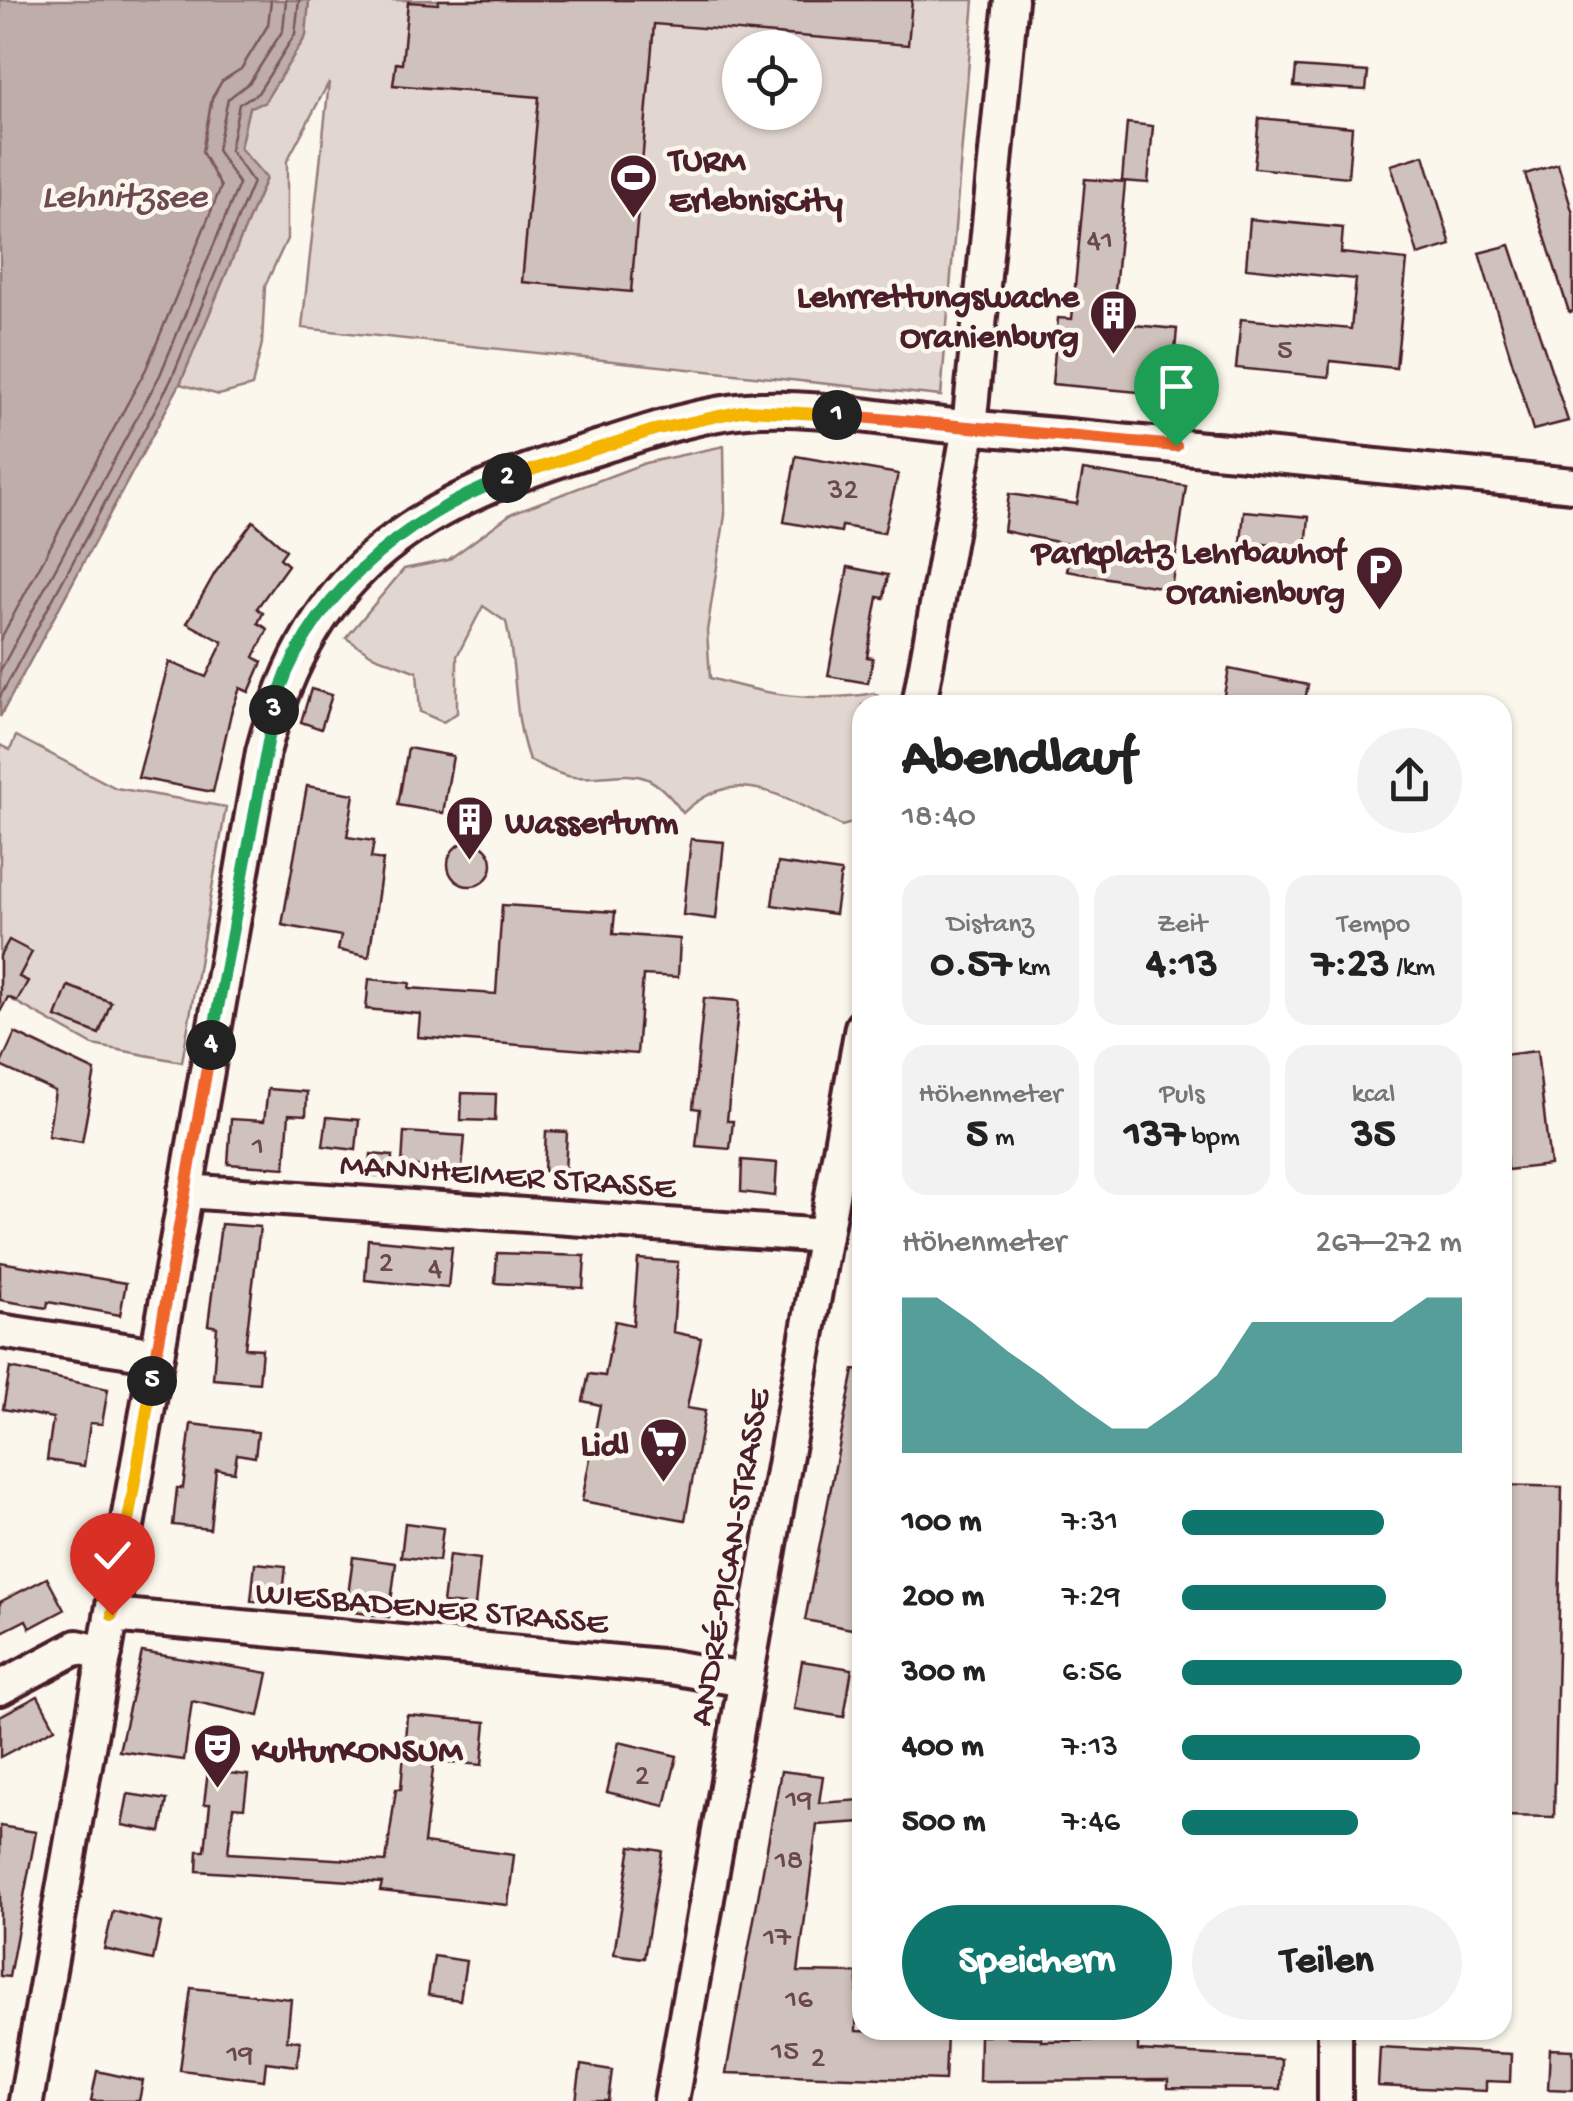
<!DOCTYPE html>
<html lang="de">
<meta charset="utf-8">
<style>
:root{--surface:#fff;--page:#f2f2f2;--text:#222;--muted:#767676;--accent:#0f766e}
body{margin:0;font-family:"Gochi Hand",sans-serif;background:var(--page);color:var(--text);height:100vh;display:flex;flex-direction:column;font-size:38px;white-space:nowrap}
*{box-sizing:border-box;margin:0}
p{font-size:32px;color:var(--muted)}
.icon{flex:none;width:55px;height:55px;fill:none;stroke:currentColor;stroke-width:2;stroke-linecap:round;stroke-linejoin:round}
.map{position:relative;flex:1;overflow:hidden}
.sheet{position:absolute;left:852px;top:695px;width:660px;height:1345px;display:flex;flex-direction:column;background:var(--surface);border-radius:30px;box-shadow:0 2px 8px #0004}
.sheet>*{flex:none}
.buttons{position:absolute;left:722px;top:30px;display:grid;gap:20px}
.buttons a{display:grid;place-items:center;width:100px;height:100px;border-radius:50%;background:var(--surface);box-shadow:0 2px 8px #0004;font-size:50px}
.pin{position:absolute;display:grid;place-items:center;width:85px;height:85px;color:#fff;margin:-102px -42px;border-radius:50% 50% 50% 0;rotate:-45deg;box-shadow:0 0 10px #0007}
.pin .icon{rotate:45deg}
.km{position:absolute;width:50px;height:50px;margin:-25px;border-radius:50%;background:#222;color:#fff;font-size:28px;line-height:50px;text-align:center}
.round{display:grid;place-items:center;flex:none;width:105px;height:105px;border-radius:52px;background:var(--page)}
.overview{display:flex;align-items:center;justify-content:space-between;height:170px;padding:0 50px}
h1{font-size:55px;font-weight:700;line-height:75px}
.stats{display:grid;grid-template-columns:repeat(3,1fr);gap:15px;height:170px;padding:10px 50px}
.stats div{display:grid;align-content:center;border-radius:25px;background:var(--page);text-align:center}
.stats b{font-size:42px;font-weight:700}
.stats small{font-size:28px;font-weight:400}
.stats p{font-size:28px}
.chart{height:280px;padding:20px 50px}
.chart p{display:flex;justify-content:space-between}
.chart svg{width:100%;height:180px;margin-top:10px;fill:var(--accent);opacity:.7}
.primary-button{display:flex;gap:20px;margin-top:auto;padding:20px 50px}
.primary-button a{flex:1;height:115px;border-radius:60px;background:var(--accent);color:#fff;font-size:40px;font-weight:700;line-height:115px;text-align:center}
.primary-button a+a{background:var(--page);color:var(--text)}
ul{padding:0 50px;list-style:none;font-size:32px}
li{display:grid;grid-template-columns:160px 120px 1fr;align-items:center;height:75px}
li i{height:25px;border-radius:12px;background:var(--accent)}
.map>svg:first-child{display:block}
.green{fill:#e2d7d0;stroke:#967b7e;stroke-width:2.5;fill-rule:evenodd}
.water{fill:#bfadaa;stroke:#907477;stroke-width:2.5}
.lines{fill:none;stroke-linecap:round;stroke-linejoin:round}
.shore{stroke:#79585e;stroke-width:2.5}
.building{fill:#cfc2bc;stroke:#4a1f2b;stroke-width:2.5}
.minor-casing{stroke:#4a1f2b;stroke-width:40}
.minor{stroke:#fbf7ec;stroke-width:32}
.split-1-casing{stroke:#fff;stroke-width:20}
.split-2-casing{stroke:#fff;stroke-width:20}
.split-3-casing{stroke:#fff;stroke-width:20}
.split-4-casing{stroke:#fff;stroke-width:20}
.split-5-casing{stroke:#fff;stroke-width:20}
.split-6-casing{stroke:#fff;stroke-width:20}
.split-1{stroke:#f0652b;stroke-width:12}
.split-2{stroke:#f5b400;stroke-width:12}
.split-3{stroke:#22a559;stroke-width:12}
.split-4{stroke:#22a559;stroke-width:12}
.split-5{stroke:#f0652b;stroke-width:12}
.split-6{stroke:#f5b400;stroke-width:12}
.labels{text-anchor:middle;stroke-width:9;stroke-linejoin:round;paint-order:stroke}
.number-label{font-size:30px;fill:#6b484f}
.poi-label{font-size:35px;font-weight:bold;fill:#4a1f2b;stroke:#fbf7ec;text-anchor:start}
.street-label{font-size:35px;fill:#4a1f2b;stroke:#fbf7ec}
.water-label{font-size:38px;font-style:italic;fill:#6d4a51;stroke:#fbf7ec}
</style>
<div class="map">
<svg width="1573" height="2101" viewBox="0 0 1573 2101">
<rect width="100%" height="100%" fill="#fbf7ec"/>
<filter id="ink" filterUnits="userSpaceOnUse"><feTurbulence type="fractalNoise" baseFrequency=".01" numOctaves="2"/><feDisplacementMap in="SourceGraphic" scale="20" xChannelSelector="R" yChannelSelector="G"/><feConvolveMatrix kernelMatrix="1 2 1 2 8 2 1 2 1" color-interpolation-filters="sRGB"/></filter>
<g filter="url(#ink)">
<!-- green -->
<g class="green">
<path d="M 309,0 L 974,0 L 941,396 L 302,328 L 329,82 L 287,161 L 287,239 L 265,286 L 262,343 L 252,386 L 219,395 L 180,384 L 266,178 L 239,148 L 249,107 L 305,36 ZM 740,48 L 805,48 L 805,112 L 740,112 Z"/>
<path d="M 724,446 L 725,515 L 707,631 L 710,678 C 768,695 814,703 874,693 L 890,705 L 862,705 L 862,820 L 842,826 C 785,798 737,762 683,813 C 643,758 630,780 573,777 C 559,776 542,766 529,760 C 512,712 518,672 506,622 L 483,606 L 457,656 L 457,713 L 443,722 L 420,712 L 417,672 L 372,655 L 346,638 L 404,569 L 448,560 L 512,513 L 645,463 Z"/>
<path d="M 16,736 L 116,788 L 226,807 L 182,1062 L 93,1045 L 0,993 L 0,745 L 10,750 Z"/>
</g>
<!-- water -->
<path class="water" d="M 0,0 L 309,0 L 306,36 L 264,103 L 249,107 L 240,148 L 266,178 L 180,384 L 0,717 Z"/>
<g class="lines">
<!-- shore -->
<g class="shore">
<path d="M 0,640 L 146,369 L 221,187 L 202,152 L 212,98 L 222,81 L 241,69 L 268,25 L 271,0"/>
<path d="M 0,671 L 160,375 L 239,184 L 217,150 L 228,99 L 250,82 L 283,30 L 286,0"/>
<path d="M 0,697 L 171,380 L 253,182 L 230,150 L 239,104 L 258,93 L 295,34 L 299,0"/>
</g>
</g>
<!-- building -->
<g class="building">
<path d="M 439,0 L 912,0 L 908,45 L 654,24 L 631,292 L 522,282 L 539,97 L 393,85 L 396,63 L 402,64 L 408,2 L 438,4 Z"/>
<path d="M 1296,67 L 1368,72 L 1366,90 L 1294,86 Z"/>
<path d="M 1259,118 L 1352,127 L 1348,177 L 1254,168 Z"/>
<path d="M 1127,123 L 1153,126 L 1148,183 L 1122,181 Z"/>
<path d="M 1424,155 L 1451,245 L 1418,255 L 1391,165 Z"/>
<path d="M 1558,164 L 1573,214 L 1573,311 L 1569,312 L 1525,174 Z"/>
<path d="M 1085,179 L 1125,182 L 1112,323 L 1177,329 L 1171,395 L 1052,384 L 1058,318 L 1072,319 Z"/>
<path d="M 1250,219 L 1343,228 L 1341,253 L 1407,260 L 1396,368 L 1330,361 L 1329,377 L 1236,368 L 1241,319 L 1351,329 L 1356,279 L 1246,268 Z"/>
<path d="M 1510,245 L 1568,421 L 1533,430 L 1479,253 Z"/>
<path d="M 796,456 L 898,474 L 884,533 L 842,526 L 841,532 L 784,522 Z"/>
<path d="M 1083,470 L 1186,486 L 1171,589 L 1067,571 L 1072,545 L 1004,531 L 1009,494 L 1077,504 Z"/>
<path d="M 1244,511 L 1309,517 L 1306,548 L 1241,542 Z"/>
<path d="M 253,521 L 286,550 L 280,558 L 288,565 L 257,608 L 263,613 L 258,623 L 268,629 L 254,657 L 262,662 L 249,692 L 240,688 L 231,713 L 213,792 L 138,778 L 169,662 L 206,677 L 223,642 L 187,623 L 215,573 Z"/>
<path d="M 848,567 L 888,575 L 884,598 L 878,597 L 867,657 L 873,658 L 868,683 L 828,676 Z"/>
<path d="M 1229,669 L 1308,685 L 1304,705 L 1222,705 Z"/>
<path d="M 311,689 L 332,695 L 321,729 L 301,722 Z"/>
<path d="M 408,748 L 453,756 L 443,813 L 398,805 Z"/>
<path d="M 307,786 L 354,794 L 347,837 L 374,841 L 371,858 L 383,860 L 369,957 L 338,950 L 341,936 L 282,925 Z"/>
<path d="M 691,839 L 724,842 L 716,919 L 683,915 Z"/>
<circle cx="470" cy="864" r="22"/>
<path d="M 778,863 L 841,872 L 835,914 L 772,905 Z"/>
<path d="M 502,905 L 615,912 L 613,934 L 680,939 L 678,977 L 643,975 L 637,1054 L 418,1037 L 420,1014 L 366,1009 L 369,979 L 410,983 L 409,988 L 496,994 Z"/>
<path d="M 9,940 L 32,952 L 19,977 L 28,981 L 17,1001 L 8,997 L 0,1012 L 0,956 Z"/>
<path d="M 68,986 L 111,1002 L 99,1034 L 56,1017 Z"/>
<path d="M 704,998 L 739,1001 L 727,1121 L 733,1121 L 730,1149 L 696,1146 L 700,1109 L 693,1108 Z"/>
<path d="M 15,1033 L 95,1071 L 82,1142 L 48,1136 L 55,1091 L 0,1066 Z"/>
<path d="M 1537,1051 L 1550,1165 L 1507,1170 L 1502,1055 Z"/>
<path d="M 268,1089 L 307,1092 L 306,1115 L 289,1114 L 285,1168 L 228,1164 L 231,1119 L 264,1121 Z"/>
<path d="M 462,1093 L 496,1094 L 495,1121 L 461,1120 Z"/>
<path d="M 327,1117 L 359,1120 L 356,1150 L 323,1146 Z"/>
<path d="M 546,1131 L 567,1132 L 565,1172 L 544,1171 Z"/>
<path d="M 404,1132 L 465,1136 L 462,1169 L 402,1165 Z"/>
<path d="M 371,1154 L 392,1156 L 391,1177 L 369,1175 Z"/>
<path d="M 742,1160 L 777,1163 L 775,1196 L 741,1192 Z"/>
<path d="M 221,1224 L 260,1227 L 245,1348 L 262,1349 L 259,1383 L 213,1379 L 217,1327 L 208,1325 Z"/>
<path d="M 368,1239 L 452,1247 L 448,1288 L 365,1280 Z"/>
<path d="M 497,1253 L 585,1256 L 583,1288 L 495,1283 Z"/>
<path d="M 638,1259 L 678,1262 L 673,1332 L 701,1338 L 687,1408 L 705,1411 L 685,1520 L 582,1501 L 600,1405 L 583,1401 L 589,1374 L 605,1376 L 615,1321 L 633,1325 Z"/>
<path d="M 0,1262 L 126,1283 L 120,1315 L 48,1302 L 47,1308 L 0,1300 Z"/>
<path d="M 10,1368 L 108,1389 L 102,1424 L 90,1423 L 84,1466 L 47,1460 L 53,1418 L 3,1409 Z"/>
<path d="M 854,1370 L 862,1371 L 862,1631 L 805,1620 Z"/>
<path d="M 191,1424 L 258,1432 L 255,1457 L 237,1454 L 234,1472 L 216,1469 L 210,1529 L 173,1525 L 177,1488 L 183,1488 Z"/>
<path d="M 1502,1485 L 1562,1487 L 1554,1817 L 1502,1816 Z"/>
<path d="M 405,1523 L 443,1528 L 439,1561 L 401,1557 Z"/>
<path d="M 449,1555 L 480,1559 L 475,1606 L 443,1603 Z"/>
<path d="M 353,1557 L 396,1563 L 389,1617 L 346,1611 Z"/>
<path d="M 255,1563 L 286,1566 L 282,1604 L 251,1601 Z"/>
<path d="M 47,1578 L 64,1610 L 30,1628 L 26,1620 L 0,1633 L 0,1602 Z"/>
<path d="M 142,1652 L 268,1673 L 259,1716 L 192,1701 L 184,1760 L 119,1751 Z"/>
<path d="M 802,1661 L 852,1669 L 844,1717 L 794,1709 Z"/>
<path d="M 38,1696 L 55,1728 L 0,1757 L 0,1716 Z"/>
<path d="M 407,1715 L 486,1722 L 482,1765 L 434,1761 L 424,1843 L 514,1855 L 508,1905 L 380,1891 L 382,1883 L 197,1871 L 198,1851 L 205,1851 L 210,1804 L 204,1804 L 208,1771 L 248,1775 L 244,1808 L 233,1807 L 228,1853 L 386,1862 L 396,1789 L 401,1789 Z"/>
<path d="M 619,1742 L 677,1756 L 665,1806 L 607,1792 Z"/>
<path d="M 781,1771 L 823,1776 L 819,1803 L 862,1800 L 862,1822 L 817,1825 L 798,1972 L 858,1973 L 856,2031 L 947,2034 L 945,2080 L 726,2073 Z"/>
<path d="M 128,1794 L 167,1800 L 161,1832 L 122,1825 Z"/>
<path d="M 0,1826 L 36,1832 L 9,1977 L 0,1976 Z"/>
<path d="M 631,1846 L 662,1851 L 644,1958 L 614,1954 Z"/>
<path d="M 113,1911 L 161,1923 L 153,1960 L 104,1949 Z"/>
<path d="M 434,1956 L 466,1961 L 460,2000 L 428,1995 Z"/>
<path d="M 191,1988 L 291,1999 L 287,2040 L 300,2041 L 297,2066 L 266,2062 L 264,2080 L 180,2070 Z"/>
<path d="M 988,2030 L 1007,2030 L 1007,2037 L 1041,2038 L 1041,2041 L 1138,2040 L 1138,2051 L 1281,2059 L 1280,2089 L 1168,2088 L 1168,2080 L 979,2081 L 980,2036 L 988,2036 Z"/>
<path d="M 1380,2047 L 1511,2054 L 1510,2082 L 1486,2081 L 1486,2091 L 1378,2086 Z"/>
<path d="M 1550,2049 L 1573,2050 L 1573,2090 L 1548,2089 Z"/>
<path d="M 581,2065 L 612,2070 L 608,2101 L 576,2101 Z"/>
<path d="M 97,2071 L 143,2081 L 139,2101 L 91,2101 Z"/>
</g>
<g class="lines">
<defs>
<g id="minor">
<path d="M 919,705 L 969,428 L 1011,0"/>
<path d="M 185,1191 L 825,1236"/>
<path d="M 0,1331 L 157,1355"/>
<path d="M 112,1615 L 671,1667 L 744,1680"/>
<path d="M 0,1688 L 77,1647 L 105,1653"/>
<path d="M 1335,2030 L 1335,2101"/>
<path d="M 26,2101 L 263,752 C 313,561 423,501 600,447 C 647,432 698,414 747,410 C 817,404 894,422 965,427 C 1168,444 1370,466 1573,485"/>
<path d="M 671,2101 L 862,1027"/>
</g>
</defs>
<!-- minor casing -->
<use href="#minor" class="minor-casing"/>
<!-- minor -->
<use href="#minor" class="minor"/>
</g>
</g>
<g class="lines" filter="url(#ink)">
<defs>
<path id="split-1" d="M 837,415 L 1176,446"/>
<path id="split-2" d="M 507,478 L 654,430 L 746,410 L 837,415"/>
<path id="split-3" d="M 274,710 C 302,602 406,515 507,478"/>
<path id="split-4" d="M 211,1045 L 274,710"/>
<path id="split-5" d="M 152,1381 L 211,1045"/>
<path id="split-6" d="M 112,1615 L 152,1381"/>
</defs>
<!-- split-1 casing -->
<use href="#split-1" class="split-1-casing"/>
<!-- split-2 casing -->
<use href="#split-2" class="split-2-casing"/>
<!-- split-3 casing -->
<use href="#split-3" class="split-3-casing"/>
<!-- split-4 casing -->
<use href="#split-4" class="split-4-casing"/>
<!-- split-5 casing -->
<use href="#split-5" class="split-5-casing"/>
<!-- split-6 casing -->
<use href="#split-6" class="split-6-casing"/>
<!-- split-1 -->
<use href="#split-1" class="split-1"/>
<!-- split-2 -->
<use href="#split-2" class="split-2"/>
<!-- split-3 -->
<use href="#split-3" class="split-3"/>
<!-- split-4 -->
<use href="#split-4" class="split-4"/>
<!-- split-5 -->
<use href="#split-5" class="split-5"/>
<!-- split-6 -->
<use href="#split-6" class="split-6"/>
</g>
<!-- icons -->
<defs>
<symbol id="stadium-pin" viewBox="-11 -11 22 30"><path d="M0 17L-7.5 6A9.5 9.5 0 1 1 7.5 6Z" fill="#4a1f2b" stroke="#fbf7ec"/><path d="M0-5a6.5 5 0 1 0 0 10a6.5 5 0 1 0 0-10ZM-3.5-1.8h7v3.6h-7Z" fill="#fff"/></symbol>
<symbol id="building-pin" viewBox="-11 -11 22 30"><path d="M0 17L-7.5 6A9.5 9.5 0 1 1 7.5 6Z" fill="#4a1f2b" stroke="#fbf7ec"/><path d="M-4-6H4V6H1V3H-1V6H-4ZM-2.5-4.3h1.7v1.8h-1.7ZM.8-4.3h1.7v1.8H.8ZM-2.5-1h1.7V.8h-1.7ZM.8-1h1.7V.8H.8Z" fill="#fff"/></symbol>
<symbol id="parking-pin" viewBox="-11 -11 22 30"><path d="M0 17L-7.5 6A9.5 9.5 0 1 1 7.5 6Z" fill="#4a1f2b" stroke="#fbf7ec"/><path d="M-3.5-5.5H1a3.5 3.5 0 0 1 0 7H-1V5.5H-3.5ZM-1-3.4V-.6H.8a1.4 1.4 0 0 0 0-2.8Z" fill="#fff"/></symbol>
<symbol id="supermarket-pin" viewBox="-11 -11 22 30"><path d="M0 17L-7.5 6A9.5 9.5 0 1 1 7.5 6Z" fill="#4a1f2b" stroke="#fbf7ec"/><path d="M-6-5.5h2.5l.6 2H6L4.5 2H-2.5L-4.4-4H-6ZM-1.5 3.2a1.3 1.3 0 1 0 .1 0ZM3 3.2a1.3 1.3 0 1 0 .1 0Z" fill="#fff"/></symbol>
<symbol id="theatre-pin" viewBox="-11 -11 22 30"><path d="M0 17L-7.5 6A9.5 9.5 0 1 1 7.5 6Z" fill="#4a1f2b" stroke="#fbf7ec"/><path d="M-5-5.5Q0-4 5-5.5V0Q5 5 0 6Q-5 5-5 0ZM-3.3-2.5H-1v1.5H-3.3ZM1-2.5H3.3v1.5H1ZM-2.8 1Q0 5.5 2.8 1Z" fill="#fff"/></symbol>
</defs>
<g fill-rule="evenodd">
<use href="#stadium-pin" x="606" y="150" width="55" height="75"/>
<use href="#building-pin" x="1086" y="286" width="55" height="75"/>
<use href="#parking-pin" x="1352" y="542" width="55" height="75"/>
<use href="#building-pin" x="442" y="792" width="55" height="75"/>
<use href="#supermarket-pin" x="636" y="1414" width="55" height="75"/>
<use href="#theatre-pin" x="190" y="1720" width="55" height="75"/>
</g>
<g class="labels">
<!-- number labels -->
<g class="number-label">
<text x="1100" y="248">41</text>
<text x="1285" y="358">5</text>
<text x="843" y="498">32</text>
<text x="258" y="1154">1</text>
<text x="386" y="1271">2</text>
<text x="435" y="1276">4</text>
<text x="642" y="1784">2</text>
<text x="799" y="1807">19</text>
<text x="789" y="1868">18</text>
<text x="777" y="1945">17</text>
<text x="799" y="2007">16</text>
<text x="785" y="2059">15</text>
<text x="240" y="2062">19</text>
<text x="818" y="2066">2</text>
</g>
<!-- poi labels -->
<g class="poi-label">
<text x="669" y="170">TURM<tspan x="669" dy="40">ErlebnisCity</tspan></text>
<text x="1079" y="306" text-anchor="end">Lehrrettungswache<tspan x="1079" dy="40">Oranienburg</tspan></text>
<text x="1345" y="562" text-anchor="end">Parkplatz Lehrbauhof<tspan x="1345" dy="40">Oranienburg</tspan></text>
<text x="505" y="832">Wasserturm</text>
<text x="629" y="1454" text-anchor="end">Lidl</text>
<text x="252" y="1760">KulturKONSUM</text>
</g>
<!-- street labels -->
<g class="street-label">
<text transform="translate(508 1173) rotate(4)" y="12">MANNHEIMER STRASSE</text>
<text transform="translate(727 1557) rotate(-80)" y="12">ANDRÉ-PICAN-STRASSE</text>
<text transform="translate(432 1605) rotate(5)" y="12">WIESBADENER STRASSE</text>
</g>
<!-- water labels -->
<g class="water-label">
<text x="124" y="206">Lehnitzsee</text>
</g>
</g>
</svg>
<div class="buttons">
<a><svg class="icon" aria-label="locate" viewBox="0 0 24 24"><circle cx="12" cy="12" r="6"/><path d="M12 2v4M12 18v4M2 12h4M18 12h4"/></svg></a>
</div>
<div class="pin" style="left:1176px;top:446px;background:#1e9e55"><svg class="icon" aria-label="arrive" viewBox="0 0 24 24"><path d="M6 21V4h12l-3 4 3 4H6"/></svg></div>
<div class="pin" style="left:112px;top:1615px;background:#d93025"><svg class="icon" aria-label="check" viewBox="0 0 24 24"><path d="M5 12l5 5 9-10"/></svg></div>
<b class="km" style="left:837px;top:415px">1</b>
<b class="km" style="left:507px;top:478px">2</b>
<b class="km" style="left:274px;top:710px">3</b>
<b class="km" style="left:211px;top:1045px">4</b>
<b class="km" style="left:152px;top:1381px">5</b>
<section class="sheet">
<div class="overview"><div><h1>Abendlauf</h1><p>18:40</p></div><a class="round"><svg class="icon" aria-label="share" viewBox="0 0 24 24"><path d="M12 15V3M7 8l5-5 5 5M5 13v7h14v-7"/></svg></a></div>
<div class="stats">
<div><p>Distanz</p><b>0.57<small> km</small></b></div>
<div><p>Zeit</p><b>4:13</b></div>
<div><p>Tempo</p><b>7:23<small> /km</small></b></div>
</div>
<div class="stats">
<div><p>Höhenmeter</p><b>5<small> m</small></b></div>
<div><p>Puls</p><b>137<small> bpm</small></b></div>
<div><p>kcal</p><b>35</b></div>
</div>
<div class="chart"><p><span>Höhenmeter</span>267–272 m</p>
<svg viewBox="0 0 160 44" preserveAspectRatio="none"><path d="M0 44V6L10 6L20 12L30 19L40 25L50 32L60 38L70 38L80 32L90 25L100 12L110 12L120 12L130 12L140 12L150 6L160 6V44z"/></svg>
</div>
<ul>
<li><b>100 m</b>7:31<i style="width:72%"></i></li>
<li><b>200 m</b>7:29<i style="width:73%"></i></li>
<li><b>300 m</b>6:56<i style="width:100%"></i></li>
<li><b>400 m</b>7:13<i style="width:85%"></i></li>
<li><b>500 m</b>7:46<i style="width:63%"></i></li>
</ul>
<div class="primary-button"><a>Speichern</a><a>Teilen</a></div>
</section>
</div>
